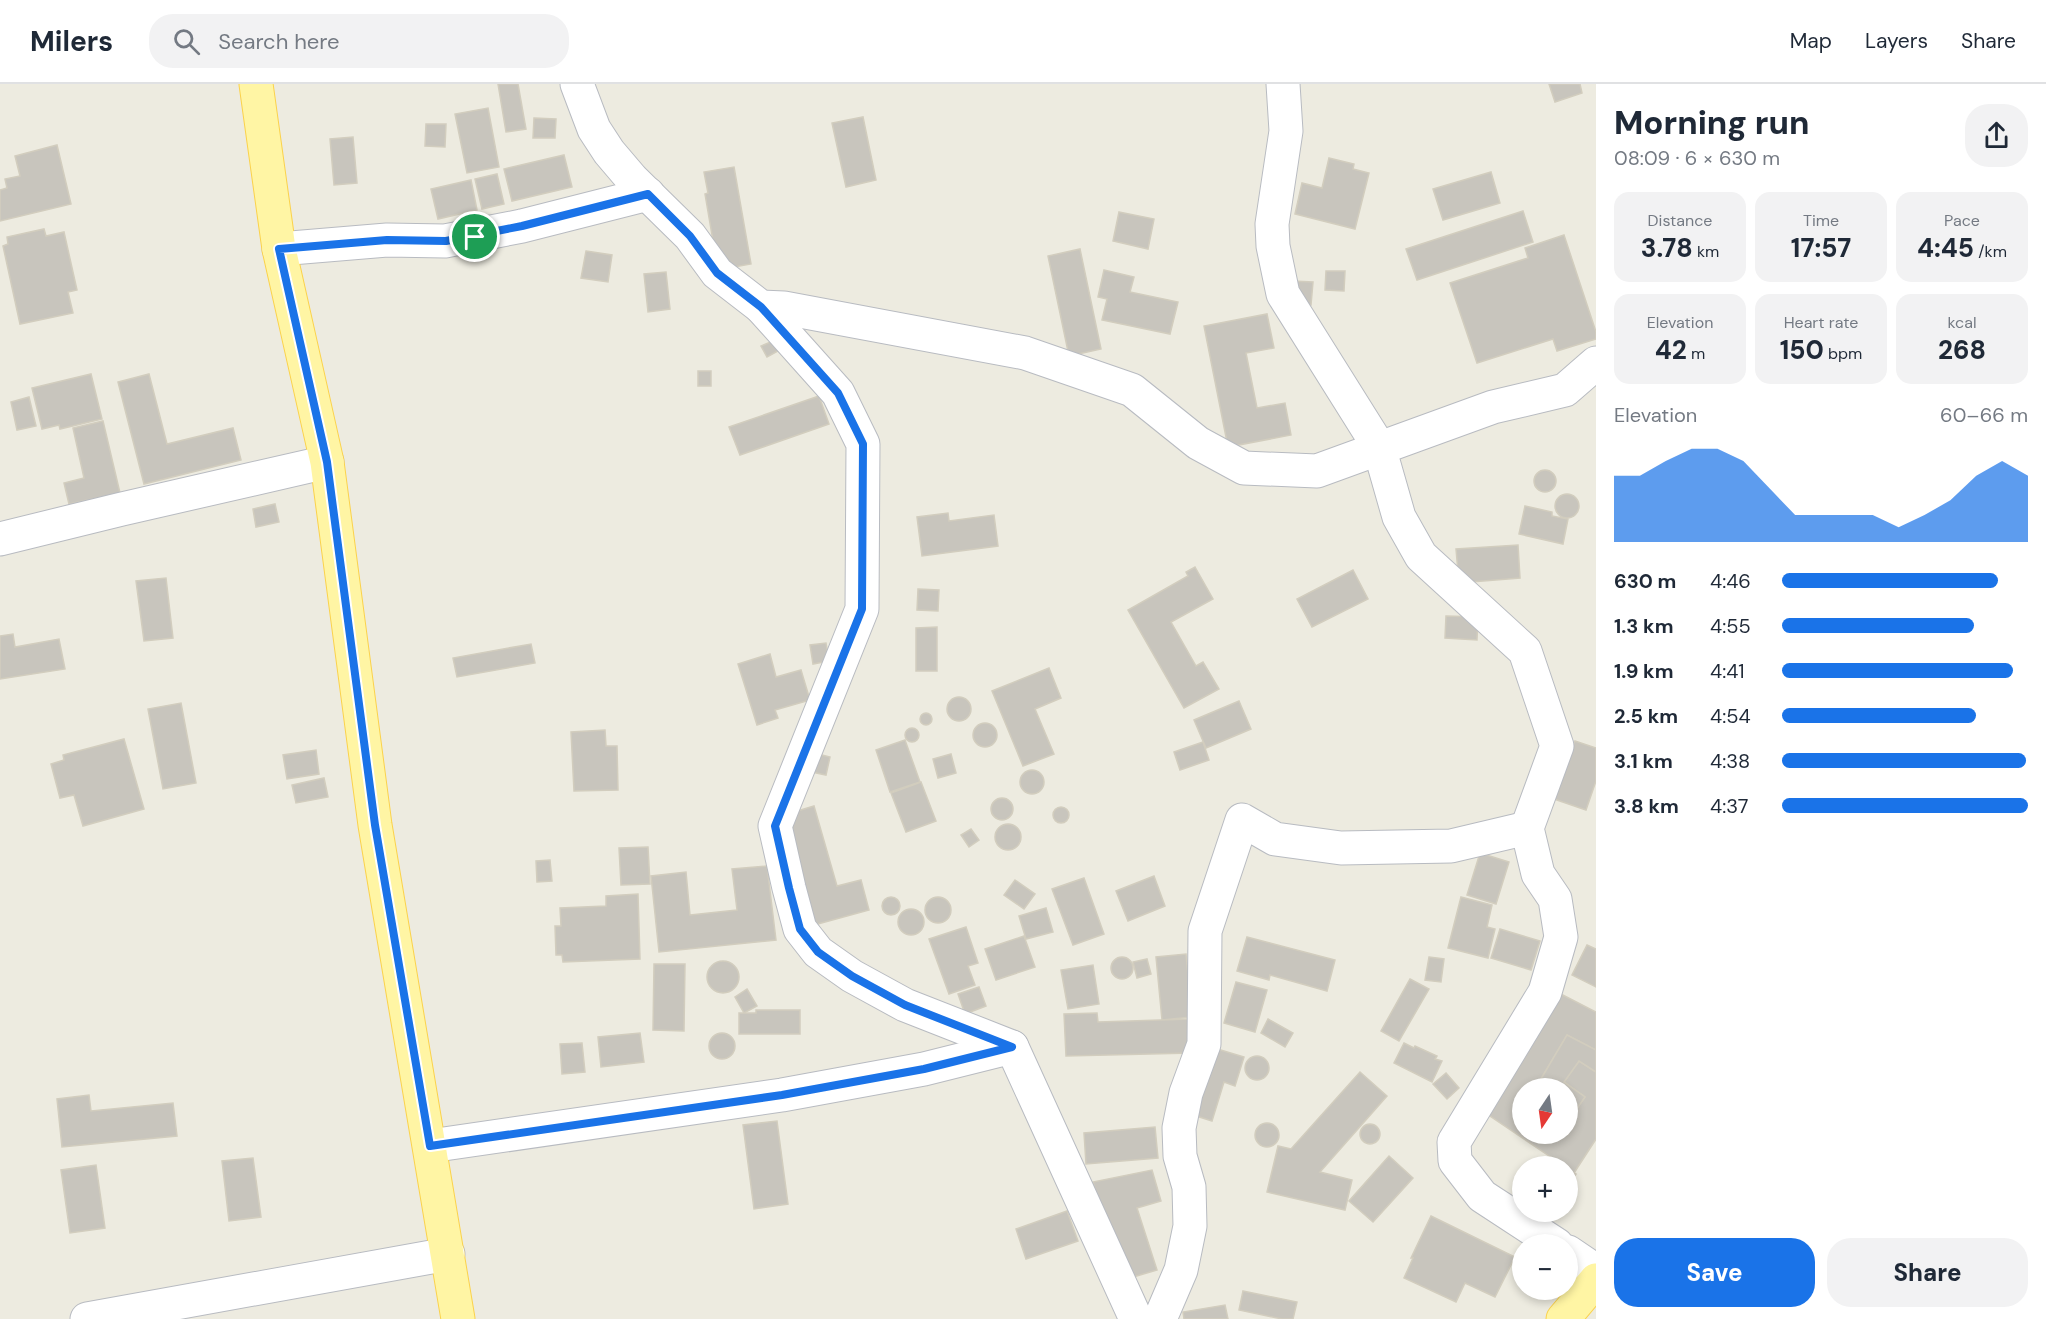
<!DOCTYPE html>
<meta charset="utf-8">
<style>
:root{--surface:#fff;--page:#f2f2f3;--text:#1f2937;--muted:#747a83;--line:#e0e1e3;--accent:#1a73e8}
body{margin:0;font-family:"DM Sans",sans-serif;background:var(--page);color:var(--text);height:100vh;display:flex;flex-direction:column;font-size:22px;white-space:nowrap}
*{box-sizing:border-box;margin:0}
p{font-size:20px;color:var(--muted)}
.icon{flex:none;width:33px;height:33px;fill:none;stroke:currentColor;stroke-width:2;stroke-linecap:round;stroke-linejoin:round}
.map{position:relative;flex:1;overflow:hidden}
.sheet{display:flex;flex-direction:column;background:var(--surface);width:450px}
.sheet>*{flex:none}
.needle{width:39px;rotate:193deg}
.controls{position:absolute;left:1512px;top:994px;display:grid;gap:12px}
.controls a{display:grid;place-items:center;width:66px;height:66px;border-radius:50%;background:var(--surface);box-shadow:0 3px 9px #0003;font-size:30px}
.pin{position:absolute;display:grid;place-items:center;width:51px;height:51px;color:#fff;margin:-26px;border:3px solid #fff;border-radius:50%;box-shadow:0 2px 6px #0007}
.round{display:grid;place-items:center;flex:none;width:63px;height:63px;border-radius:24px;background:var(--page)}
.summary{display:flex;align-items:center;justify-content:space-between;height:102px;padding:0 18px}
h1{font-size:33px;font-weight:800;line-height:45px}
.stats{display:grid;grid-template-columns:repeat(3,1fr);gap:9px;height:102px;padding:6px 18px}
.stats div{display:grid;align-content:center;border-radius:15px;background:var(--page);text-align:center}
.stats b{font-size:26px;font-weight:800}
.stats small{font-size:16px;font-weight:400}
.stats p{font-size:16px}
.chart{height:168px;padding:12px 18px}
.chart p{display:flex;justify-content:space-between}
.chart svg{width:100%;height:108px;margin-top:6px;fill:var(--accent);opacity:.7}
.button{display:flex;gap:12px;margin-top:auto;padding:12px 18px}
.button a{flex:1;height:69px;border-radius:24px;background:var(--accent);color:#fff;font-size:24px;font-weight:800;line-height:69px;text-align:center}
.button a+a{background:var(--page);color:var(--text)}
ul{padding:0 18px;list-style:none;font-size:20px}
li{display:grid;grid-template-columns:96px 72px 1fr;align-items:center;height:45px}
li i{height:15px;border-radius:8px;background:var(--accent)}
header{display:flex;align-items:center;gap:36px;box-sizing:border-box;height:84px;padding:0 30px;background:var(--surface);border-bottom:2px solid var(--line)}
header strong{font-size:28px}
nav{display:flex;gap:33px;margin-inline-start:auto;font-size:21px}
.search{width:420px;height:54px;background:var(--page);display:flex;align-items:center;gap:15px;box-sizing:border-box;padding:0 21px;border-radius:24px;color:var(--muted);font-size:22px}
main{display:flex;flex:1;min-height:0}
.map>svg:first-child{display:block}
.building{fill:#c8c5bd;stroke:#d2cdbe;stroke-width:1.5}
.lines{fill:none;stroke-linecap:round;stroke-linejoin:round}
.minor-casing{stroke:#b8bbc1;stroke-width:35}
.major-casing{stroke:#fbd24c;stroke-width:35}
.minor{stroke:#fff;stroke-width:33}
.major{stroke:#fff5a4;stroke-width:33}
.route-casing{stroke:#fff;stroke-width:12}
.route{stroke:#1a73e8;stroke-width:8}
</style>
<header>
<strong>Milers</strong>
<div class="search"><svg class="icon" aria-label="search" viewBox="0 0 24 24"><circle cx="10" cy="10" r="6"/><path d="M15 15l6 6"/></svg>Search here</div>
<nav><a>Map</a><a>Layers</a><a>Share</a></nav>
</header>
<main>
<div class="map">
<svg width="1596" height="1235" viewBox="0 0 1596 1235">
<rect width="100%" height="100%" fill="#edebe0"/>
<!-- building -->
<g class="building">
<path d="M 498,0 L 518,0 L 526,45 L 506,48 Z"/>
<path d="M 1549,0 L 1580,0 L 1582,9 L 1555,18 Z"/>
<path d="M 488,24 L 499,83 L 467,89 L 455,30 Z"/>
<path d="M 863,33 L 876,96 L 846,103 L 832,39 Z"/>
<path d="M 534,34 L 556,35 L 555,54 L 533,54 Z"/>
<path d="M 426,40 L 446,40 L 445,63 L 425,62 Z"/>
<path d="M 353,53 L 357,99 L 334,101 L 330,55 Z"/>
<path d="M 57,61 L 71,120 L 0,137 L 0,106 L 7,104 L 5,95 L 20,92 L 15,72 Z"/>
<path d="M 564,71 L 572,103 L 512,117 L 504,85 Z"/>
<path d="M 1329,74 L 1354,80 L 1353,85 L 1369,89 L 1355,145 L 1295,130 L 1302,99 L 1322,104 Z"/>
<path d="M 734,83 L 751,180 L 718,186 L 705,110 L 708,109 L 704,88 Z"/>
<path d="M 1491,88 L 1500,119 L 1443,136 L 1433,105 Z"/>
<path d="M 497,90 L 504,120 L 482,125 L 475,95 Z"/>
<path d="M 471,96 L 477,126 L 438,135 L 431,105 Z"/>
<path d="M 1523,127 L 1533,158 L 1417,196 L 1406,165 Z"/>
<path d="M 1119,128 L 1154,135 L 1148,165 L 1113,157 Z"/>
<path d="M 44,145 L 46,152 L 64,148 L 77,206 L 68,208 L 73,229 L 20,240 L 3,162 L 8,160 L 7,153 Z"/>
<path d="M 1564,151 L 1596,248 L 1596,255 L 1557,267 L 1553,255 L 1477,279 L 1450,199 L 1528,174 L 1525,164 Z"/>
<path d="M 1080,165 L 1101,265 L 1069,272 L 1048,172 Z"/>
<path d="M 586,167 L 612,171 L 608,198 L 581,194 Z"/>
<path d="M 1104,186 L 1134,193 L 1130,208 L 1178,218 L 1170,250 L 1102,236 L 1107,215 L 1098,213 Z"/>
<path d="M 1326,187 L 1345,187 L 1344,207 L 1325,206 Z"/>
<path d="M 666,188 L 670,225 L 648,228 L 644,190 Z"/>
<path d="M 1292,197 L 1313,198 L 1311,221 L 1290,220 Z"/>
<path d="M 1267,230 L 1274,264 L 1246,269 L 1257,324 L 1285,319 L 1291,351 L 1228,363 L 1204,242 Z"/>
<path d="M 773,257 L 778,267 L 767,273 L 761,262 Z"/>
<rect x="698" y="287" width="13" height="15"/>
<path d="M 91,290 L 102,335 L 60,345 L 59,341 L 42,345 L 32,304 Z"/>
<path d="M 149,290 L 167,360 L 233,344 L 241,376 L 144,400 L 118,298 Z"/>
<path d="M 819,312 L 829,340 L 740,371 L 729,343 Z"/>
<path d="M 29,313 L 36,342 L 17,346 L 11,318 Z"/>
<path d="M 103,337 L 120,409 L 69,420 L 64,399 L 84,394 L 73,344 Z"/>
<circle cx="1545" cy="397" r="11"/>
<circle cx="1567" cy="422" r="12"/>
<path d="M 275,420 L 279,438 L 256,443 L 253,425 Z"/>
<path d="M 1525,422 L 1552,428 L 1552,432 L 1568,435 L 1563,460 L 1519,450 Z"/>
<path d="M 948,429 L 949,437 L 994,431 L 998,462 L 922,472 L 917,433 Z"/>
<path d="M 1518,461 L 1520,494 L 1459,499 L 1456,465 Z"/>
<path d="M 1195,483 L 1213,515 L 1171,538 L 1196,582 L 1203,578 L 1219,605 L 1184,624 L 1128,526 L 1188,492 L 1186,488 Z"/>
<path d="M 1353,486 L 1368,515 L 1312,543 L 1297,515 Z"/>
<path d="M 166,494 L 173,554 L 144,557 L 136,497 Z"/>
<path d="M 918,505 L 939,506 L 938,527 L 917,526 Z"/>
<path d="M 1446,532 L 1478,533 L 1477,556 L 1445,554 Z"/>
<path d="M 937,543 L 937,587 L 916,587 L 916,544 Z"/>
<path d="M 13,550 L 15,563 L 59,555 L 65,585 L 0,595 L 0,552 Z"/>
<path d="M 826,559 L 829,577 L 813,580 L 810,561 Z"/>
<path d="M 531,560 L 535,579 L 457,593 L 453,574 Z"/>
<path d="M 770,570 L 776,593 L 801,586 L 810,616 L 775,626 L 778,634 L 757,641 L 738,580 Z"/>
<path d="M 1049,584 L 1061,614 L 1035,625 L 1054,670 L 1023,682 L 992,607 Z"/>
<circle cx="959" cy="625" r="12"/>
<path d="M 1239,617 L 1251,645 L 1206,664 L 1194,636 Z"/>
<path d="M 181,619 L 196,699 L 163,705 L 148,625 Z"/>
<circle cx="926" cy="635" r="6"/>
<circle cx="985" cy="651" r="12"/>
<circle cx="912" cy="651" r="7"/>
<path d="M 605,646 L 606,662 L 617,662 L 618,706 L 574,707 L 571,648 Z"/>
<path d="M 124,655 L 144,725 L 83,742 L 74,711 L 60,714 L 51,680 L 64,676 L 63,671 Z"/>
<path d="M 905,656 L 920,698 L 890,708 L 876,666 Z"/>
<path d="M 1575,657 L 1596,664 L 1596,697 L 1586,726 L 1554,715 Z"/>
<path d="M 1203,658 L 1209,676 L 1180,686 L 1174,668 Z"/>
<path d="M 316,666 L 319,690 L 287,695 L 283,671 Z"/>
<path d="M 814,669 L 830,673 L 826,691 L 811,688 Z"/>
<path d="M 951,670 L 956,689 L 938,694 L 933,675 Z"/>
<circle cx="1032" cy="698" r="12"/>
<path d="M 324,694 L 328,713 L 296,719 L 292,701 Z"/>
<path d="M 921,698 L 936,737 L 906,748 L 891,709 Z"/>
<circle cx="1002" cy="725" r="11"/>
<path d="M 814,722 L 837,802 L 861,796 L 869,826 L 814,841 L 784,731 Z"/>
<circle cx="1061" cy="731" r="8"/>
<circle cx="1008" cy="753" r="13"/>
<path d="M 971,745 L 979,756 L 969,763 L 961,751 Z"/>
<path d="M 648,763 L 650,800 L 621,801 L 619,764 Z"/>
<path d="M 1480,769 L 1509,778 L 1496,820 L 1467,811 Z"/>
<path d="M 550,776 L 552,797 L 537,798 L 536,777 Z"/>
<path d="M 767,782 L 776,856 L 659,868 L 651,792 L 686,788 L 690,831 L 737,826 L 732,785 Z"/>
<path d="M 1154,792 L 1165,822 L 1128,837 L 1116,807 Z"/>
<path d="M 1084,794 L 1104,850 L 1073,861 L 1052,805 Z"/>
<path d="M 1015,796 L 1035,810 L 1024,825 L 1004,811 Z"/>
<path d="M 638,810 L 640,875 L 563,878 L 562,871 L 556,871 L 555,842 L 561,842 L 560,824 L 606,822 L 606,812 Z"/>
<circle cx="891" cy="822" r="9"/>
<circle cx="938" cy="826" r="13"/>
<path d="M 1461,813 L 1492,821 L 1487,843 L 1495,845 L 1488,874 L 1448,864 Z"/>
<path d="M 1046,824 L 1053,848 L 1026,855 L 1019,832 Z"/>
<circle cx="911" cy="838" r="13"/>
<path d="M 966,843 L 978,879 L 968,882 L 975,901 L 949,910 L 929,855 Z"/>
<path d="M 1500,845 L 1540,857 L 1531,886 L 1491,874 Z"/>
<path d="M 1024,852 L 1035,883 L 996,896 L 985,865 Z"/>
<path d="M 1247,853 L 1335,876 L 1327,907 L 1270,891 L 1269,896 L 1237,887 Z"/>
<path d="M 1587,861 L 1596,865 L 1596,903 L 1572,891 Z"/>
<path d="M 1186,870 L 1192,933 L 1162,936 L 1156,873 Z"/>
<circle cx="1122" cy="884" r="11"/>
<path d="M 1429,873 L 1444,875 L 1441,898 L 1425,896 Z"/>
<path d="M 1147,875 L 1151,890 L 1137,894 L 1133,878 Z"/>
<circle cx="723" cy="893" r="16"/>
<path d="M 654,880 L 685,880 L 684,947 L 653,946 Z"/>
<path d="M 1093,881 L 1099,920 L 1068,925 L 1061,886 Z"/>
<path d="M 1410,895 L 1429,905 L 1399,957 L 1381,947 Z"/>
<path d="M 1236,898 L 1267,906 L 1255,948 L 1224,939 Z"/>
<path d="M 979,903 L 986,922 L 965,930 L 958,910 Z"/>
<path d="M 747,905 L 757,922 L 744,929 L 735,913 Z"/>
<path d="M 1555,907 L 1596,928 L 1596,966 L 1567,951 L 1535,1005 L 1522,1005 L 1522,1050 L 1568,1050 L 1568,1035 L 1569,1036 L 1585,1013 L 1564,998 L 1579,977 L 1596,988 L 1596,1055 L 1574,1089 L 1576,1090 L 1569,1102 L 1568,1100 L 1568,1083 L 1546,1083 L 1552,1074 L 1484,1028 Z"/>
<path d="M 756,926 L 800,926 L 800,950 L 739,950 L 739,929 L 756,929 Z"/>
<path d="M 1097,929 L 1098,938 L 1191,935 L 1192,969 L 1066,972 L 1064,930 Z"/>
<path d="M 1268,935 L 1293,949 L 1285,963 L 1261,949 Z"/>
<circle cx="722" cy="962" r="13"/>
<path d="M 640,949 L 644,978 L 601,983 L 598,953 Z"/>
<path d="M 1567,951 L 1596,966 L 1596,988 L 1579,977 L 1564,998 L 1585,1013 L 1569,1036 L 1568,1035 L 1568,1005 L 1535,1005 Z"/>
<path d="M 582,959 L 585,988 L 562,990 L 560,960 Z"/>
<path d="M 1404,959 L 1414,964 L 1415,962 L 1437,972 L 1435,975 L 1442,977 L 1432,998 L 1394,979 Z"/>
<path d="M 1214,964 L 1244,973 L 1235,1002 L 1224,998 L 1212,1037 L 1193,1031 Z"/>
<circle cx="1257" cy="984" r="12"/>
<path d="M 1360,988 L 1387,1012 L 1320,1088 L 1352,1096 L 1345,1126 L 1267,1108 L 1278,1062 L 1291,1065 Z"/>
<path d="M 1446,989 L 1459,1004 L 1447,1015 L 1433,1000 Z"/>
<path d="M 89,1011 L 91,1027 L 173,1019 L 177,1052 L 62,1063 L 57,1015 Z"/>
<path d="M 777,1037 L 788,1120 L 754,1125 L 743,1041 Z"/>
<circle cx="1267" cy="1051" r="12"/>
<circle cx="1370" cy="1050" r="10"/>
<path d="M 1155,1043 L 1158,1074 L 1086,1080 L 1084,1049 Z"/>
<path d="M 1389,1072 L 1413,1094 L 1373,1138 L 1349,1117 Z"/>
<path d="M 253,1074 L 261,1133 L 229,1137 L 222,1077 Z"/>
<path d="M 96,1081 L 105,1144 L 70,1149 L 61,1086 Z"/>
<path d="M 1152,1086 L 1161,1117 L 1137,1124 L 1157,1186 L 1123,1196 L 1093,1098 Z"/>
<path d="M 1067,1127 L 1078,1157 L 1026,1175 L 1016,1145 Z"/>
<path d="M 1431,1132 L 1515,1173 L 1495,1213 L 1465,1199 L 1456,1218 L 1404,1194 L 1413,1174 L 1411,1174 Z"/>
<path d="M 1243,1207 L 1297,1218 L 1293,1235 L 1282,1235 L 1239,1226 Z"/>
<path d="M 1225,1221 L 1228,1235 L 1184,1235 L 1183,1228 Z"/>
</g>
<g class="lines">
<defs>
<g id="minor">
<path d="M 577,0 L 594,45 L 609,68 L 632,95 L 690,152 L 717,189 L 761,223 L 784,224 L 1025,269 L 1132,306 L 1198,359 L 1244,384 L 1317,387 L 1493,323 L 1565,306 L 1596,279"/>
<path d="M 1283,0 L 1286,47 L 1272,140 L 1273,162 L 1283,210 L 1379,363 L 1399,433 L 1421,472 L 1525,567 L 1557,662 L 1527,744 L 1538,790 L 1555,815 L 1561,853 L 1545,908 L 1454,1058 L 1455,1077 L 1482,1112 L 1557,1161"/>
<path d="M 279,165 L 387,156 L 445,157 L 522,142 L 648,110"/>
<path d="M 761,223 L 838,309 L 863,360 L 862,525 L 775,742 L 789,804 L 800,845 L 818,868 L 852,892 L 905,921 L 1012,963 L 1136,1235"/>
<path d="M 0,455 L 122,425 L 327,378"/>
<path d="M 430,1062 L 782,1011 L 924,985 L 1012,963"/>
<path d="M 1568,1168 L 1596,1187"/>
<path d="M 87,1235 L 448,1170"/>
<path d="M 1160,1235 L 1181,1186 L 1190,1142 L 1189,1103 L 1180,1072 L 1179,1044 L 1186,1009 L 1204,960 L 1205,847 L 1242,736 L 1275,755 L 1341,764 L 1451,762 L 1527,744"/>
</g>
<g id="major">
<path d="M 256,0 L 279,165 L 327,378 L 375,741 L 458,1235"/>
<path d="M 1563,1235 L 1596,1196"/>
</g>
</defs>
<!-- minor casing -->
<use href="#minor" class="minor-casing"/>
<!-- major casing -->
<use href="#major" class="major-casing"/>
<!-- minor -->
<use href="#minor" class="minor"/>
<!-- major -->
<use href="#major" class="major"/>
</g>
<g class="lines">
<defs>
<path id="route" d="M 648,110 L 690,152 L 717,189 L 761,223 L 838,309 L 863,360 L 862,525 L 775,742 L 789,804 L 800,845 L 818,868 L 852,892 L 905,921 L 1012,963 L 924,985 L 782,1011 L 430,1062 L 375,741 L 327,378 L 279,165 L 387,156 L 446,157 L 522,142 Z"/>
</defs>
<!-- route casing -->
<use href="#route" class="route-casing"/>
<!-- route -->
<use href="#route" class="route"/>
</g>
</svg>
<div class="controls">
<a><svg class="needle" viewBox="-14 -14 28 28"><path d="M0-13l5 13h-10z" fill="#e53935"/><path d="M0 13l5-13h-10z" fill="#747a83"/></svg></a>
<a>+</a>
<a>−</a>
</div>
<div class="pin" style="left:475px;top:153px;background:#1e9e55"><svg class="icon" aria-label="arrive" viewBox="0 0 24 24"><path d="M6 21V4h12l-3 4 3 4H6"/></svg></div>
</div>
<section class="sheet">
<div class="summary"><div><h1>Morning run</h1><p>08:09 · 6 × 630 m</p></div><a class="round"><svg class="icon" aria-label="share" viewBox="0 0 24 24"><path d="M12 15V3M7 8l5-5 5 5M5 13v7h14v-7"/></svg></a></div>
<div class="stats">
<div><p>Distance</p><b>3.78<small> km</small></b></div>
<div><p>Time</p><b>17:57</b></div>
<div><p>Pace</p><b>4:45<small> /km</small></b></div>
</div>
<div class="stats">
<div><p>Elevation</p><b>42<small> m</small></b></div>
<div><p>Heart rate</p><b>150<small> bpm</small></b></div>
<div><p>kcal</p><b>268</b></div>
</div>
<div class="chart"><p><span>Elevation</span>60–66 m</p>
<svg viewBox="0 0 160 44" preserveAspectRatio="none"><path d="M0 44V17L10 17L20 11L30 6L40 6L50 11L60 22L70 33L80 33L90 33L100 33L110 38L120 33L130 27L140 17L150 11L160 17V44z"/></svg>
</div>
<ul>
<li><b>630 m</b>4:46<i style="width:88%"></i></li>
<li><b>1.3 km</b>4:55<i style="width:78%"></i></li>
<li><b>1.9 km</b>4:41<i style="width:94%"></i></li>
<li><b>2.5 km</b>4:54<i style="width:79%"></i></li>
<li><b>3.1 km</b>4:38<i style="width:99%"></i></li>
<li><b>3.8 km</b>4:37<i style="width:100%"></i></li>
</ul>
<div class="button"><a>Save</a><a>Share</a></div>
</section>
</main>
